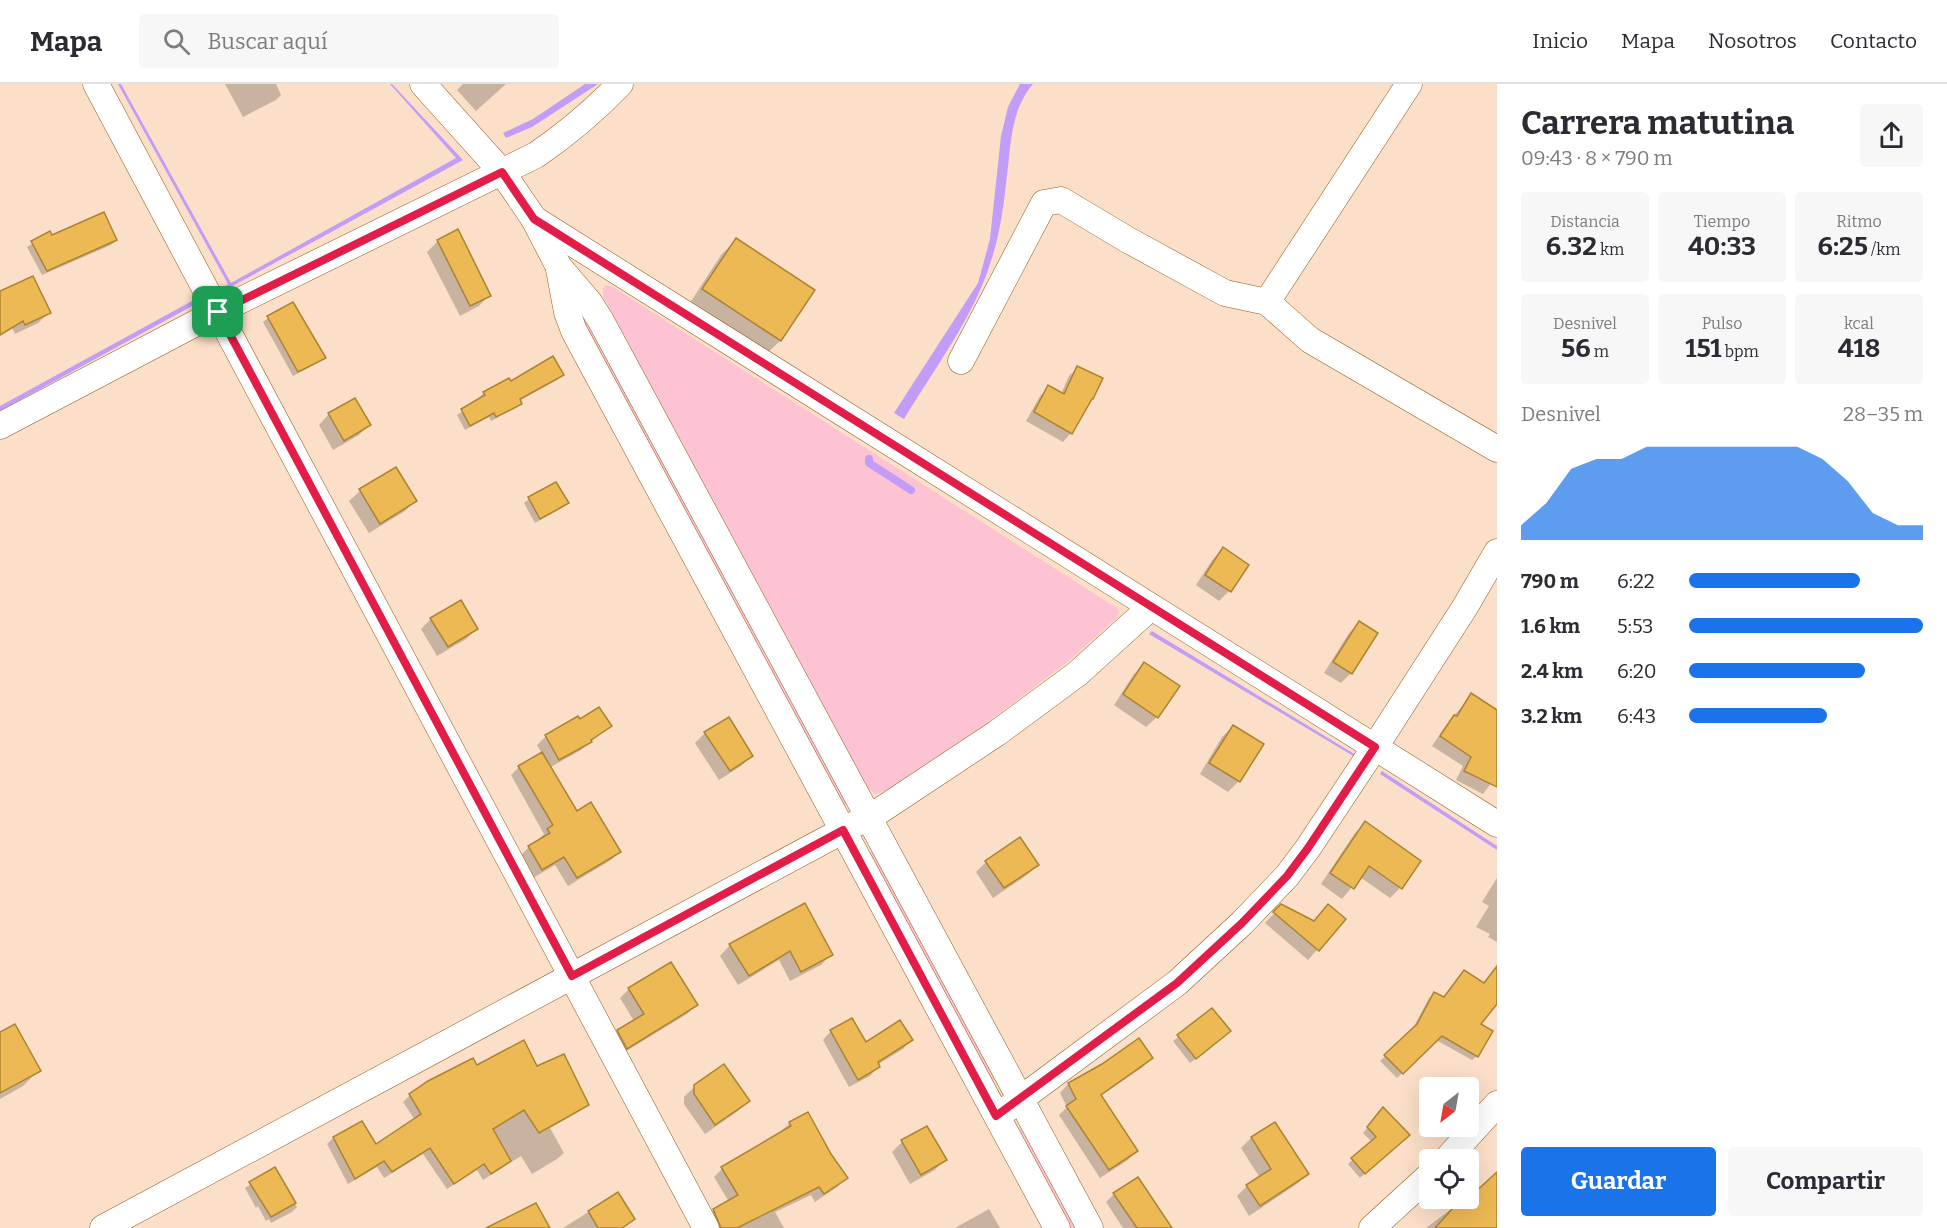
<!DOCTYPE html>
<html lang="es">
<meta charset="utf-8">
<style>
:root{--surface:#fff;--page:#f7f7f7;--text:#2b2b33;--muted:#7c7c81;--line:#e1e1e2;--accent:#1a73e8}
body{margin:0;font-family:Bitter,serif;background:var(--page);color:var(--text);height:100vh;display:flex;flex-direction:column;font-size:22px;white-space:nowrap}
*{box-sizing:border-box;margin:0}
p{font-size:20px;color:var(--muted)}
.icon{flex:none;width:33px;height:33px;fill:none;stroke:currentColor;stroke-width:2;stroke-linecap:round;stroke-linejoin:round}
.map{position:relative;flex:1;overflow:hidden}
.drawer{display:flex;flex-direction:column;background:var(--surface);width:450px}
.drawer>*{flex:none}
.needle{width:39px;rotate:211deg}
.buttons{position:absolute;left:1419px;top:993px;display:grid;gap:12px}
.buttons a{display:grid;place-items:center;width:60px;height:60px;border-radius:6px;background:var(--surface);box-shadow:0 6px 24px #0002;font-size:30px}
.pin{position:absolute;display:grid;place-items:center;width:51px;height:51px;color:#fff;margin:-26px;border-radius:12px;box-shadow:0 3px 9px #0006}
.round{display:grid;place-items:center;flex:none;width:63px;height:63px;border-radius:6px;background:var(--page)}
.overview{display:flex;align-items:center;justify-content:space-between;height:102px;padding:0 24px}
h1{font-size:33px;font-weight:700;line-height:45px}
.metrics{display:grid;grid-template-columns:repeat(3,1fr);gap:9px;height:102px;padding:6px 24px}
.metrics div{display:grid;align-content:center;border-radius:6px;background:var(--page);text-align:center}
.metrics b{font-size:26px;font-weight:700}
.metrics small{font-size:16px;font-weight:400}
.metrics p{font-size:16px}
.chart{height:168px;padding:12px 24px}
.chart p{display:flex;justify-content:space-between}
.chart svg{width:100%;height:108px;margin-top:6px;fill:var(--accent);opacity:.7}
.action{display:flex;gap:12px;margin-top:auto;padding:12px 24px}
.action a{flex:1;height:69px;border-radius:6px;background:var(--accent);color:#fff;font-size:24px;font-weight:700;line-height:69px;text-align:center}
.action a+a{background:var(--page);color:var(--text)}
ul{padding:0 24px;list-style:none;font-size:20px}
li{display:grid;grid-template-columns:96px 72px 1fr;align-items:center;height:45px}
li i{height:15px;border-radius:8px;background:var(--accent)}
header{display:flex;align-items:center;gap:36px;box-sizing:border-box;height:84px;padding:0 30px;background:var(--surface);border-bottom:2px solid var(--line)}
header strong{font-size:28px}
nav{display:flex;gap:33px;margin-inline-start:auto;font-size:21px}
.search{width:420px;height:54px;background:var(--page);display:flex;align-items:center;gap:15px;box-sizing:border-box;padding:0 21px;border-radius:6px;color:var(--muted);font-size:22px}
main{display:flex;flex:1;min-height:0}
.map>svg:first-child{display:block}
.green{fill:#fec3d2}
.water{fill:#c19df7}
.shadow{fill:#0003}
.lines{fill:none;stroke-linecap:round;stroke-linejoin:round}
.stream{stroke:#c19df7;stroke-width:8}
.building{fill:#edb955;stroke:#ac8331;stroke-width:1.5}
.minor-casing{stroke:#975a1a;stroke-width:27}
.minor{stroke:#fff;stroke-width:26}
.route-casing{stroke:#fff;stroke-width:12}
.route{stroke:#e11d48;stroke-width:8}
</style>
<header>
<strong>Mapa</strong>
<div class="search"><svg class="icon" aria-label="search" viewBox="0 0 24 24"><circle cx="10" cy="10" r="6"/><path d="M15 15l6 6"/></svg>Buscar aquí</div>
<nav><a>Inicio</a><a>Mapa</a><a>Nosotros</a><a>Contacto</a></nav>
</header>
<main>
<div class="map">
<svg width="1497" height="1144" viewBox="0 0 1497 1144">
<rect width="100%" height="100%" fill="#fbdfc8"/>
<!-- green -->
<g class="green">
<path d="M 606,201 L 613,203 L 1117,524 L 1119,528 L 1117,534 L 1067,578 L 984,641 L 887,706 L 876,710 L 867,704 L 603,212 L 603,204 Z"/>
<path d="M 578,221 L 847,720 L 842,723 L 572,226 Z"/>
<path d="M 873,767 L 997,995 L 991,999 L 867,769 Z"/>
<path d="M 1021,1042 L 1079,1144 L 1067,1144 L 1017,1044 Z"/>
</g>
<!-- water -->
<g class="water">
<path d="M 118,0 L 121,0 L 231,199 L 456,74 L 390,0 L 392,0 L 463,76 L 227,205 L 225,202 L 228,200 Z"/>
<path d="M 585,0 L 598,0 L 532,43 L 506,54 L 503,49 L 533,35 Z"/>
<path d="M 1020,0 L 1033,0 C 1009,28 1011,65 1006,100 C 1003,127 999,154 990,180 C 974,232 933,287 904,335 L 894,329 L 978,199 L 990,155 L 1001,52 L 1008,23 Z"/>
<path d="M 192,217 L 194,221 L 0,327 L 0,322 Z"/>
<path d="M 1152,547 L 1356,671 L 1355,673 L 1149,550 Z"/>
<path d="M 1382,687 L 1497,762 L 1497,766 L 1380,690 Z"/>
</g>
<!-- shadow -->
<g class="shadow">
<path d="M 225,0 L 276,0 L 281,11 L 276,16 L 243,33 Z"/>
<path d="M 463,0 L 506,0 L 476,27 L 457,6 Z"/>
<path d="M 457,147 L 489,211 L 479,222 L 460,232 L 427,168 L 438,157 Z"/>
<path d="M 49,149 L 51,153 L 116,156 L 111,161 L 42,191 L 27,163 Z"/>
<path d="M 736,156 L 813,206 L 780,257 L 764,272 L 688,222 L 721,171 Z"/>
<path d="M 0,213 L 49,229 L 38,239 L 15,250 L 0,219 Z"/>
<path d="M 268,234 L 324,273 L 319,278 L 293,292 L 263,238 Z"/>
<path d="M 1077,284 L 1071,349 L 1063,358 L 1026,337 L 1040,312 L 1049,303 L 1061,310 L 1069,292 Z"/>
<path d="M 562,291 L 557,296 L 519,317 L 521,320 L 516,324 L 491,337 L 489,333 L 465,346 L 457,331 L 480,316 L 479,314 L 484,309 L 509,296 L 510,299 Z"/>
<path d="M 329,330 L 369,341 L 359,351 L 333,366 L 319,341 Z"/>
<path d="M 395,385 L 415,417 L 405,427 L 369,449 L 349,417 L 360,407 Z"/>
<path d="M 529,415 L 567,419 L 562,424 L 535,439 L 524,419 Z"/>
<path d="M 1223,465 L 1229,507 L 1219,517 L 1196,501 L 1213,475 Z"/>
<path d="M 431,535 L 476,545 L 466,555 L 437,572 L 421,545 Z"/>
<path d="M 1359,539 L 1351,589 L 1341,599 L 1324,589 L 1349,549 Z"/>
<path d="M 1145,580 L 1157,633 L 1146,643 L 1114,621 L 1134,590 Z"/>
<path d="M 1472,611 L 1497,627 L 1497,695 L 1495,694 L 1483,710 L 1456,696 L 1463,682 L 1432,662 L 1446,641 Z"/>
<path d="M 579,638 L 610,642 L 581,666 L 549,684 L 576,729 L 619,768 L 611,776 L 568,802 L 555,781 L 533,794 L 520,772 L 529,763 L 541,756 L 540,754 L 544,750 L 511,691 L 519,683 L 542,670 L 537,661 L 546,652 Z"/>
<path d="M 1233,643 L 1262,661 L 1239,697 L 1228,708 L 1200,690 L 1222,653 Z"/>
<path d="M 705,649 L 752,672 L 741,682 L 719,696 L 695,659 Z"/>
<path d="M 1365,739 L 1400,804 L 1390,814 L 1360,793 L 1342,815 L 1321,800 L 1355,749 Z"/>
<path d="M 986,778 L 1037,781 L 1027,791 L 993,814 L 976,788 Z"/>
<path d="M 1497,794 L 1497,858 L 1488,853 L 1490,850 L 1476,843 L 1489,822 L 1482,818 Z"/>
<path d="M 1281,822 L 1313,838 L 1344,835 L 1308,876 L 1265,839 Z"/>
<path d="M 730,861 L 831,870 L 821,881 L 790,897 L 779,876 L 738,901 L 720,872 Z"/>
<path d="M 1464,887 L 1484,901 L 1497,904 L 1497,918 L 1479,941 L 1477,972 L 1472,976 L 1436,956 L 1397,994 L 1380,977 L 1412,946 L 1429,914 L 1434,909 L 1444,914 Z"/>
<path d="M 629,905 L 696,921 L 687,930 L 618,972 L 609,956 L 618,947 L 634,937 L 620,914 Z"/>
<path d="M 1212,927 L 1225,952 L 1190,979 L 1173,957 Z"/>
<path d="M 831,947 L 865,960 L 911,956 L 903,965 L 877,981 L 878,983 L 870,992 L 849,1003 L 823,956 Z"/>
<path d="M 0,950 L 39,986 L 23,1002 L 0,1015 Z"/>
<path d="M 1151,974 L 1143,983 L 1100,1012 L 1136,1067 L 1128,1076 L 1100,1094 L 1059,1031 L 1067,1023 L 1060,1009 L 1068,1000 L 1102,982 Z"/>
<path d="M 476,983 L 537,984 L 587,1021 L 580,1027 L 550,1044 L 564,1069 L 557,1075 L 532,1090 L 521,1072 L 483,1096 L 477,1086 L 447,1105 L 423,1070 L 384,1094 L 377,1083 L 348,1100 L 327,1060 L 333,1054 L 375,1062 L 415,1036 L 403,1018 L 410,1011 L 429,999 Z"/>
<path d="M 695,1002 L 748,1017 L 738,1027 L 705,1050 L 684,1020 L 684,1013 Z"/>
<path d="M 1379,1030 L 1403,1055 L 1360,1094 L 1348,1080 L 1372,1058 L 1363,1049 Z"/>
<path d="M 790,1039 L 829,1071 L 846,1094 L 837,1103 L 815,1118 L 811,1111 L 775,1128 L 784,1144 L 709,1144 L 705,1134 L 714,1126 L 729,1118 L 714,1093 L 722,1085 L 782,1049 L 781,1047 Z"/>
<path d="M 1275,1040 L 1307,1090 L 1297,1100 L 1249,1132 L 1237,1112 L 1247,1102 L 1260,1094 L 1241,1064 L 1251,1054 Z"/>
<path d="M 902,1058 L 945,1075 L 935,1086 L 910,1100 L 892,1068 Z"/>
<path d="M 275,1085 L 297,1123 L 292,1128 L 271,1139 L 269,1135 L 266,1137 L 258,1122 L 256,1124 L 245,1104 Z"/>
<path d="M 1497,1090 L 1497,1144 L 1426,1144 L 1459,1119 L 1468,1114 L 1470,1108 L 1474,1111 Z"/>
<path d="M 617,1110 L 633,1135 L 624,1144 L 563,1144 Z"/>
<path d="M 1114,1110 L 1171,1144 L 1123,1144 L 1106,1118 Z"/>
<path d="M 989,1125 L 1000,1144 L 955,1144 Z"/>
</g>
<g class="lines">
<!-- stream -->
<path class="stream" d="M 869,375 L 869,379 L 911,406"/>
</g>
<!-- building -->
<g class="building">
<path d="M 104,128 L 117,156 L 47,187 L 31,157 L 50,147 L 52,151 Z"/>
<path d="M 458,145 L 491,212 L 470,222 L 437,156 Z"/>
<path d="M 736,154 L 815,206 L 781,257 L 702,205 Z"/>
<path d="M 33,192 L 51,229 L 25,241 L 23,237 L 0,251 L 0,207 Z"/>
<path d="M 293,218 L 326,274 L 298,288 L 267,232 Z"/>
<path d="M 553,272 L 564,291 L 520,315 L 522,320 L 496,333 L 494,329 L 470,342 L 461,325 L 485,311 L 483,308 L 509,294 L 511,297 Z"/>
<path d="M 1077,282 L 1103,294 L 1093,315 L 1092,315 L 1072,350 L 1034,328 L 1048,301 L 1064,310 Z"/>
<path d="M 355,314 L 371,341 L 344,357 L 328,329 Z"/>
<path d="M 396,383 L 417,417 L 380,440 L 359,405 Z"/>
<path d="M 556,398 L 569,419 L 540,435 L 528,413 Z"/>
<path d="M 1223,463 L 1249,481 L 1231,508 L 1205,491 Z"/>
<path d="M 461,516 L 478,545 L 448,563 L 430,534 Z"/>
<path d="M 1359,537 L 1378,549 L 1352,590 L 1333,578 Z"/>
<path d="M 1144,578 L 1180,602 L 1158,634 L 1123,610 Z"/>
<path d="M 1471,609 L 1497,626 L 1497,703 L 1464,687 L 1471,673 L 1440,652 L 1454,631 L 1457,632 Z"/>
<path d="M 599,623 L 612,642 L 591,656 L 592,658 L 559,676 L 545,651 L 578,632 L 580,635 Z"/>
<path d="M 729,633 L 753,672 L 730,687 L 704,648 Z"/>
<path d="M 1233,641 L 1264,660 L 1240,698 L 1209,679 Z"/>
<path d="M 542,668 L 577,727 L 591,718 L 621,768 L 577,794 L 564,773 L 542,786 L 528,762 L 550,749 L 547,745 L 553,741 L 518,682 Z"/>
<path d="M 1365,737 L 1421,777 L 1402,805 L 1369,782 L 1354,805 L 1330,789 Z"/>
<path d="M 1020,753 L 1039,781 L 1004,804 L 985,777 Z"/>
<path d="M 805,819 L 833,871 L 801,888 L 790,867 L 749,892 L 729,860 Z"/>
<path d="M 1281,820 L 1314,837 L 1328,820 L 1346,835 L 1319,867 L 1273,828 Z"/>
<path d="M 671,878 L 698,921 L 627,965 L 617,946 L 644,930 L 628,904 Z"/>
<path d="M 1497,882 L 1497,920 L 1481,940 L 1493,947 L 1478,973 L 1442,952 L 1403,990 L 1384,971 L 1417,940 L 1434,908 L 1444,913 L 1464,886 L 1484,899 Z"/>
<path d="M 1212,924 L 1231,947 L 1196,975 L 1177,951 Z"/>
<path d="M 852,934 L 866,958 L 900,936 L 913,956 L 878,978 L 880,983 L 858,996 L 830,946 Z"/>
<path d="M 15,940 L 41,987 L 0,1009 L 0,948 Z"/>
<path d="M 1139,954 L 1153,974 L 1101,1011 L 1138,1067 L 1109,1086 L 1066,1022 L 1076,1015 L 1068,999 L 1102,980 Z"/>
<path d="M 524,956 L 537,982 L 564,970 L 589,1021 L 539,1049 L 524,1026 L 493,1045 L 511,1077 L 491,1090 L 484,1080 L 454,1100 L 430,1064 L 392,1088 L 384,1077 L 355,1095 L 333,1053 L 362,1037 L 376,1060 L 421,1030 L 409,1010 L 428,997 L 473,974 L 477,981 Z"/>
<path d="M 724,980 L 750,1017 L 715,1041 L 694,1010 L 694,1001 Z"/>
<path d="M 1383,1023 L 1410,1051 L 1365,1090 L 1351,1074 L 1376,1053 L 1367,1043 Z"/>
<path d="M 808,1028 L 831,1070 L 848,1094 L 824,1110 L 819,1103 L 737,1144 L 721,1144 L 713,1125 L 738,1111 L 721,1083 L 791,1042 L 789,1038 Z"/>
<path d="M 1275,1038 L 1309,1090 L 1260,1122 L 1246,1101 L 1271,1085 L 1251,1053 Z"/>
<path d="M 927,1042 L 947,1076 L 921,1091 L 901,1056 Z"/>
<path d="M 275,1083 L 296,1119 L 271,1133 L 249,1098 Z"/>
<path d="M 1497,1088 L 1497,1144 L 1435,1144 L 1462,1114 L 1468,1114 L 1470,1105 L 1474,1109 Z"/>
<path d="M 1138,1093 L 1172,1144 L 1137,1144 L 1113,1109 Z"/>
<path d="M 618,1108 L 635,1135 L 622,1144 L 598,1144 L 588,1127 Z"/>
<path d="M 536,1119 L 550,1144 L 486,1144 Z"/>
</g>
<g class="lines">
<defs>
<g id="minor">
<path d="M 96,0 L 706,1144"/>
<path d="M 423,0 L 502,88 L 534,135 L 559,183 L 589,218 L 601,237 L 1090,1144"/>
<path d="M 1409,0 L 1267,218 L 1310,256 L 1497,365"/>
<path d="M 534,135 L 1497,740"/>
<path d="M 559,185 L 567,228 L 574,247 L 1057,1144"/>
<path d="M 961,277 L 1044,119 L 1061,116 L 1128,156 L 1225,209 L 1267,218"/>
<path d="M 0,342 L 217,228 L 536,71 C 567,50 594,27 620,0"/>
<path d="M 1007,1025 L 1177,899 L 1242,839 L 1287,792 L 1308,764 L 1375,663 L 1465,523 L 1497,468"/>
<path d="M 1446,1076 L 1497,1020"/>
<path d="M 103,1144 L 881,726 L 997,649 L 1077,590 L 1151,523"/>
<path d="M 1372,1144 L 1430,1091"/>
</g>
</defs>
<!-- minor casing -->
<use href="#minor" class="minor-casing"/>
<!-- minor -->
<use href="#minor" class="minor"/>
</g>
<g class="lines">
<defs>
<path id="route" d="M 502,88 L 534,135 L 1375,663 L 1308,764 L 1287,792 L 1242,839 L 1177,899 L 996,1032 L 843,746 L 572,892 L 218,228 Z"/>
</defs>
<!-- route casing -->
<use href="#route" class="route-casing"/>
<!-- route -->
<use href="#route" class="route"/>
</g>
</svg>
<div class="buttons">
<a><svg class="needle" viewBox="-14 -14 28 28"><path d="M0-13l5 13h-10z" fill="#e53935"/><path d="M0 13l5-13h-10z" fill="#7c7c81"/></svg></a>
<a><svg class="icon" aria-label="locate" viewBox="0 0 24 24"><circle cx="12" cy="12" r="6"/><path d="M12 2v4M12 18v4M2 12h4M18 12h4"/></svg></a>
</div>
<div class="pin" style="left:218px;top:228px;background:#1e9e55"><svg class="icon" aria-label="arrive" viewBox="0 0 24 24"><path d="M6 21V4h12l-3 4 3 4H6"/></svg></div>
</div>
<section class="drawer">
<div class="overview"><div><h1>Carrera matutina</h1><p>09:43 · 8 × 790 m</p></div><a class="round"><svg class="icon" aria-label="share" viewBox="0 0 24 24"><path d="M12 15V3M7 8l5-5 5 5M5 13v7h14v-7"/></svg></a></div>
<div class="metrics">
<div><p>Distancia</p><b>6.32<small> km</small></b></div>
<div><p>Tiempo</p><b>40:33</b></div>
<div><p>Ritmo</p><b>6:25<small> /km</small></b></div>
</div>
<div class="metrics">
<div><p>Desnivel</p><b>56<small> m</small></b></div>
<div><p>Pulso</p><b>151<small> bpm</small></b></div>
<div><p>kcal</p><b>418</b></div>
</div>
<div class="chart"><p><span>Desnivel</span>28–35 m</p>
<svg viewBox="0 0 160 44" preserveAspectRatio="none"><path d="M0 44V38L10 29L20 15L30 11L40 11L50 6L60 6L70 6L80 6L90 6L100 6L110 6L120 11L130 20L140 33L150 38L160 38V44z"/></svg>
</div>
<ul>
<li><b>790 m</b>6:22<i style="width:73%"></i></li>
<li><b>1.6 km</b>5:53<i style="width:100%"></i></li>
<li><b>2.4 km</b>6:20<i style="width:75%"></i></li>
<li><b>3.2 km</b>6:43<i style="width:59%"></i></li>
</ul>
<div class="action"><a>Guardar</a><a>Compartir</a></div>
</section>
</main>
